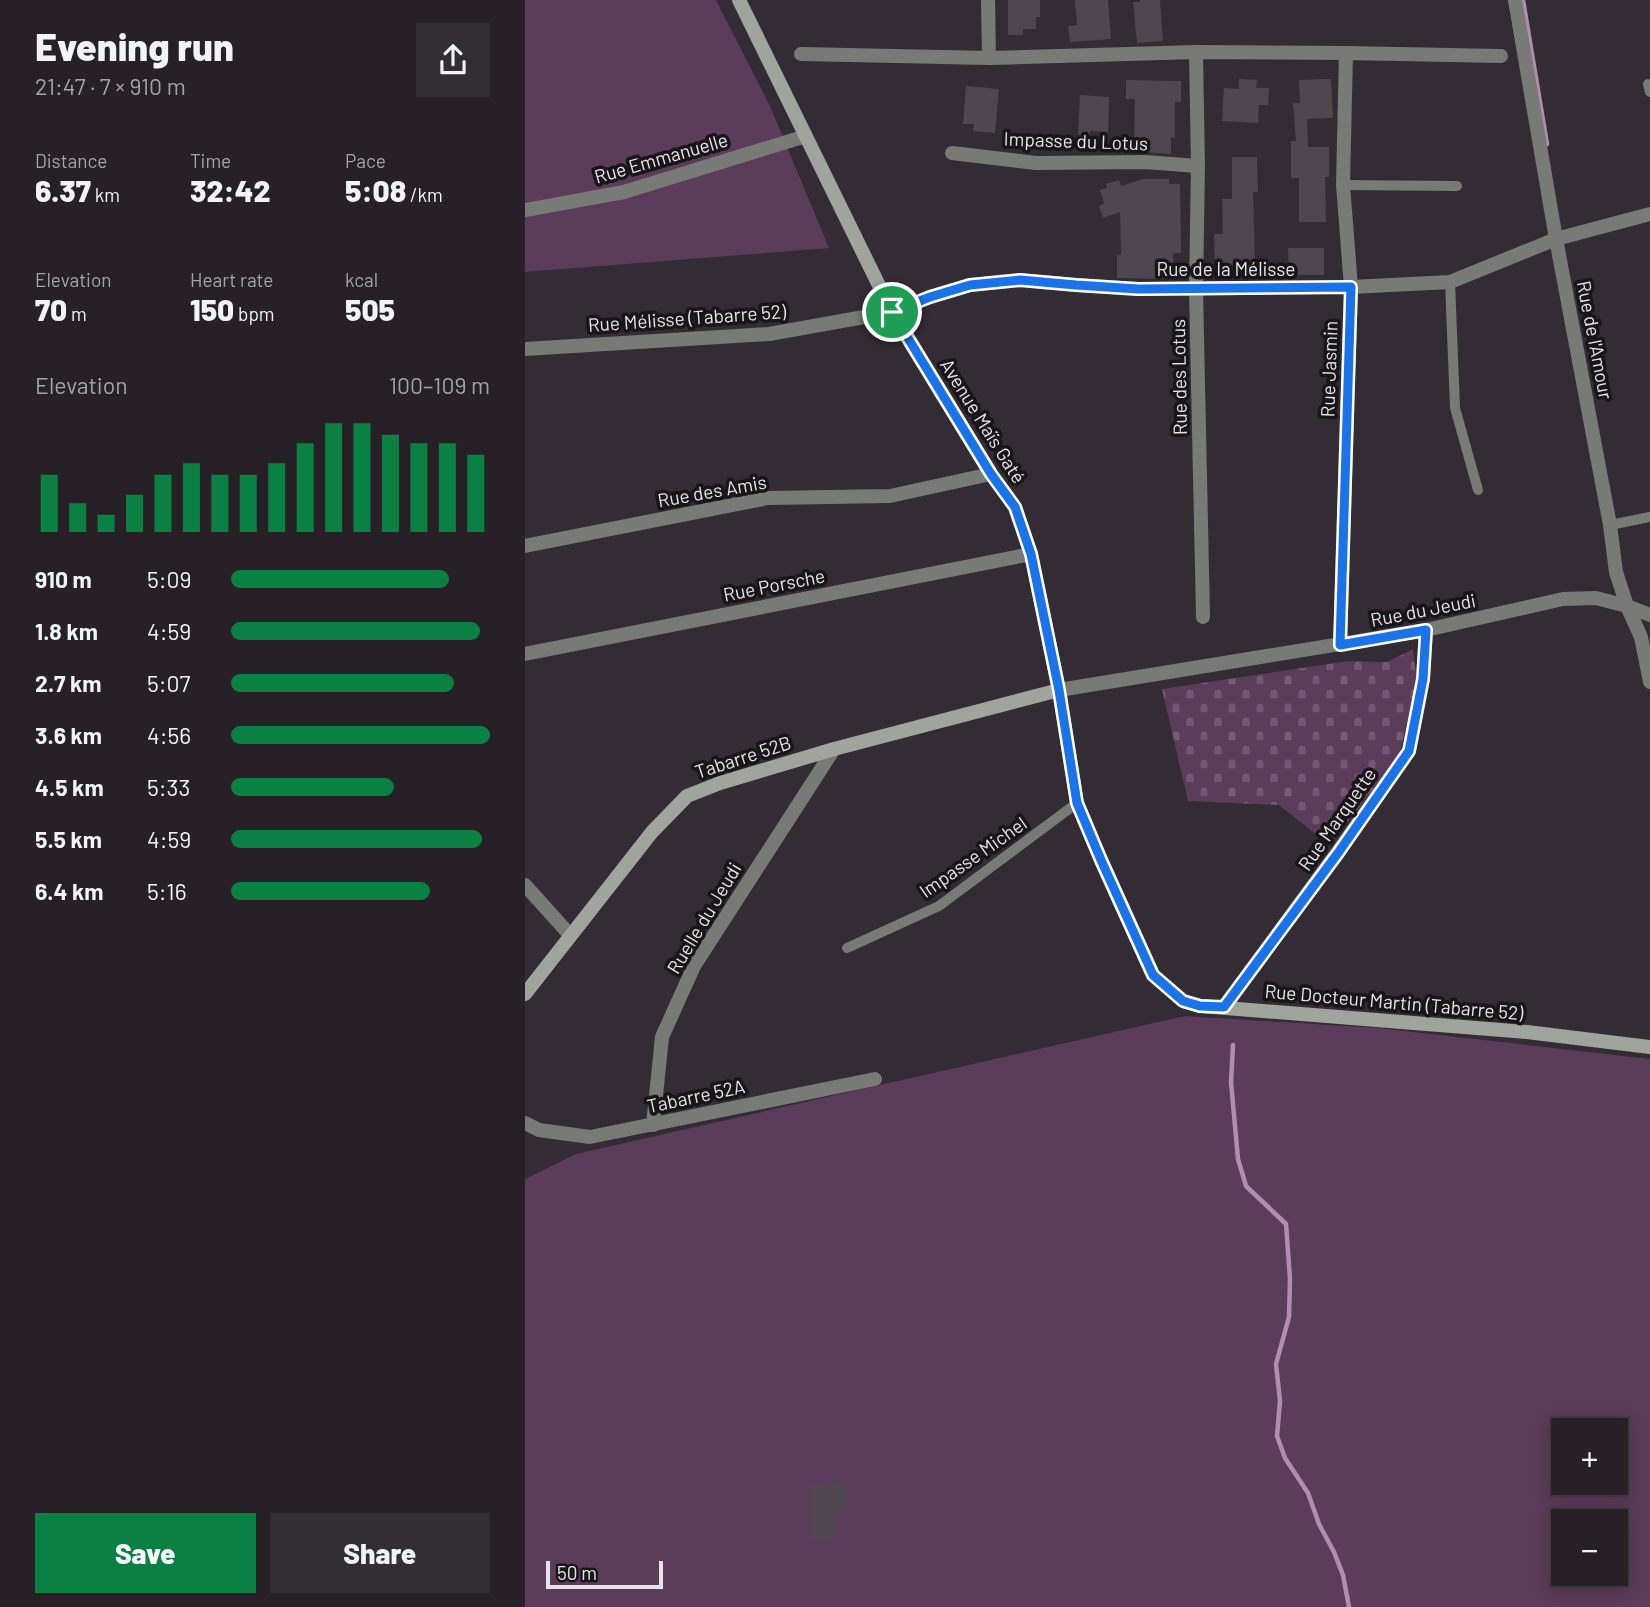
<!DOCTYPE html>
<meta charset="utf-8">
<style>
:root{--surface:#272127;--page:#332e33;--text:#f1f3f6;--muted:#a4a3a7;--line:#433e44;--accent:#0b8043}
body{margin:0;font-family:Barlow,sans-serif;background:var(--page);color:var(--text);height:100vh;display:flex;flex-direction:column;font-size:26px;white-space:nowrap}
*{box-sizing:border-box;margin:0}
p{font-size:23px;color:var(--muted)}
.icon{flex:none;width:38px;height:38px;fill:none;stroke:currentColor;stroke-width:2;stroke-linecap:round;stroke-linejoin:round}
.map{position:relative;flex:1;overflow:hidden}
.panel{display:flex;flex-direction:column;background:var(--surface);width:525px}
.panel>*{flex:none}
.controls{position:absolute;left:1026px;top:1418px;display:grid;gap:14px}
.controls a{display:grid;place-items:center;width:77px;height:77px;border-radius:0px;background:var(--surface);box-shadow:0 4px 18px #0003,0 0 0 2px var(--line);font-size:35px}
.scale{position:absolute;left:21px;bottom:18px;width:117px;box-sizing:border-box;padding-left:7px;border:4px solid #e8e3e8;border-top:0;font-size:19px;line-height:24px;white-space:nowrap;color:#e8e3e8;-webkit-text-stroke:5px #191619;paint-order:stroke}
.pin{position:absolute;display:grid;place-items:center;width:60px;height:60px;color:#fff;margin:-30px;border:4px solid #fff;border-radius:50%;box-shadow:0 2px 7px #0007}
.round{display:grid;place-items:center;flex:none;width:74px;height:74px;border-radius:0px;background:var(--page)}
.overview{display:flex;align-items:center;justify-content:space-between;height:119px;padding:0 35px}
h1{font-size:38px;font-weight:800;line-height:52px}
.figures{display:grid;grid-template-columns:repeat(3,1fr);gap:10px;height:119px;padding:7px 35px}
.figures div{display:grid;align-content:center}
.figures b{font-size:30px;font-weight:800}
.figures small{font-size:19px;font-weight:400}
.figures p{font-size:19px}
.chart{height:196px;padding:14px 35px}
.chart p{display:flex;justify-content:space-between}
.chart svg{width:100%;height:126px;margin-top:7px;stroke:var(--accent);stroke-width:6}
.button{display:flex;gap:14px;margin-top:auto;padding:14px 35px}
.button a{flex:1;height:80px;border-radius:0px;background:var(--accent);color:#fff;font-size:28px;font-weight:800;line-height:80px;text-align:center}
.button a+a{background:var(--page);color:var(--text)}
ul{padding:0 35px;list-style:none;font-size:23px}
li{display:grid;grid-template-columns:112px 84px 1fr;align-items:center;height:52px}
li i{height:18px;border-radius:9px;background:var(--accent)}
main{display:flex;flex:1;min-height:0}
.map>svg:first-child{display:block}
.grass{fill:#5b3c5a;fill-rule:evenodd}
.cemetery{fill:url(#cemetery-stones)}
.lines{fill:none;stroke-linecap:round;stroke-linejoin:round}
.stream{stroke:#b18eb1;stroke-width:4.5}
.building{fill:#4f464f}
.lane{stroke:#777a75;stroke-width:10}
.street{stroke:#777a75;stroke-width:14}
.secondary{stroke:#9fa49d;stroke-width:14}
.route-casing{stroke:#fff;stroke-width:14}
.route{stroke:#1a73e8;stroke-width:9}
.labels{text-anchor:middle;stroke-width:7;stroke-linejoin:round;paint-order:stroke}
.street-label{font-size:19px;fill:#e8e3e8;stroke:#191619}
</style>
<main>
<section class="panel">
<div class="overview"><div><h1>Evening run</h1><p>21:47 · 7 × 910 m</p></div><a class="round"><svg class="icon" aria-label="share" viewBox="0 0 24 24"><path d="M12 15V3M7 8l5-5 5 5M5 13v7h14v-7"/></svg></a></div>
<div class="figures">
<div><p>Distance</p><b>6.37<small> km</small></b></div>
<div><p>Time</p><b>32:42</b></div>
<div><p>Pace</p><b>5:08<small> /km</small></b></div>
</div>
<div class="figures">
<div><p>Elevation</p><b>70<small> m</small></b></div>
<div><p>Heart rate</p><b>150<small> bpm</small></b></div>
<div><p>kcal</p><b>505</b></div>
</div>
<div class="chart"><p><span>Elevation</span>100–109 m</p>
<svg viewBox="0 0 160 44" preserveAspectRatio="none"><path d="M5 44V24M15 44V34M25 44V38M35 44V31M45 44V24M55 44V20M65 44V24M75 44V24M85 44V20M95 44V13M105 44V6M115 44V6M125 44V10M135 44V13M145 44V13M155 44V17"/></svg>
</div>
<ul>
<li><b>910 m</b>5:09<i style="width:84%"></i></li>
<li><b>1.8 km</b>4:59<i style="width:96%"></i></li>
<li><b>2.7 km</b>5:07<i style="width:86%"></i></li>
<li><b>3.6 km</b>4:56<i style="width:100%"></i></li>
<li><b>4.5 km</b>5:33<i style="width:63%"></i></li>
<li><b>5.5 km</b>4:59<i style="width:97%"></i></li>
<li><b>6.4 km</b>5:16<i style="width:77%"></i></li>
</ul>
<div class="button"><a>Save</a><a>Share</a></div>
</section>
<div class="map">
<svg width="1125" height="1607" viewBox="0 0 1125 1607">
<defs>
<pattern id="cemetery-stones" width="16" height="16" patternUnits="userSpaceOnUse" patternTransform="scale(1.75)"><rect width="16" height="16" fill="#5b3c5a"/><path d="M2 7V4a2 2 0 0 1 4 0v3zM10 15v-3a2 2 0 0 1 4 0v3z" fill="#735872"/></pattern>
</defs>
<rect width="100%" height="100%" fill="#342c34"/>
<!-- grass -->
<g class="grass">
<path d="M 0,0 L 191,0 L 245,106 L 304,248 L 0,272 Z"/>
<path d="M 660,1016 L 853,1028 L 1125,1059 L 1125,1607 L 0,1607 L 0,1179 L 51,1154 ZM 1038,1430 L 1090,1430 L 1090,1482 L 1038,1482 ZM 1038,1521 L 1090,1521 L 1090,1573 L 1038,1573 Z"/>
</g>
<!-- cemetery -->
<path class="cemetery" d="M 888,649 L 892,682 L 874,756 L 805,845 L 754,805 L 663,801 L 637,689 L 824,661 L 862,662 Z"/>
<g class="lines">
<!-- stream -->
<g class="stream">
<path d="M 998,0 L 1022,144"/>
<path d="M 708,1045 L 706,1082 L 713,1159 L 721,1186 L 761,1224 L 765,1279 L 764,1317 L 751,1364 L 755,1401 L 752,1436 L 760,1458 L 783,1493 L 794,1524 L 809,1552 L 818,1575 L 824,1607"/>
</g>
</g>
<!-- building -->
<g class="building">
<path d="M 483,0 L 515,0 L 515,17 L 511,17 L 511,29 L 498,29 L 498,35 L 483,35 Z"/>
<path d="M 550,0 L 583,0 L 586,39 L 545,42 L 543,26 L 552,25 Z"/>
<path d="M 615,0 L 635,0 L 638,41 L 612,43 L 608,2 L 615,2 Z"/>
<path d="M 714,79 L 732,80 L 731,88 L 744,88 L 743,105 L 734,105 L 733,123 L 697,121 L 699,88 L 714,89 Z"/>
<path d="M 806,79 L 808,118 L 782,119 L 783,147 L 804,147 L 804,177 L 800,177 L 801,222 L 774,222 L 774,178 L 766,178 L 766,141 L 771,141 L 768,103 L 775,103 L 774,80 Z"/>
<path d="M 601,80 L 656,81 L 656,102 L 650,102 L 650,138 L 646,137 L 646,154 L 619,152 L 619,140 L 609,140 L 610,99 L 601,99 Z"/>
<path d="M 441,86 L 474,89 L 470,133 L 448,131 L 449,124 L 438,124 Z"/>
<path d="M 555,95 L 584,97 L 583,132 L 565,131 L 565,139 L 553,139 Z"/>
<path d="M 707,157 L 732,157 L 733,192 L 728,192 L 730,265 L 690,265 L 689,234 L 698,234 L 697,199 L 707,199 Z"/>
<path d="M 618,179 L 644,179 L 644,184 L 655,184 L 656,253 L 648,253 L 649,272 L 639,272 L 639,279 L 592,278 L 592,255 L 596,255 L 595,212 L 578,218 L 574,206 L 579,204 L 575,190 L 582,188 L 581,184 L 594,180 L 596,186 Z"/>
<path d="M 763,248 L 799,248 L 799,275 L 764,275 Z"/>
<path d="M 302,1480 L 314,1481 L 314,1485 L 322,1486 L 322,1510 L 313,1510 L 313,1517 L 310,1517 L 310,1540 L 285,1540 L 285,1485 L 302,1485 Z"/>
</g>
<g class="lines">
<!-- lane -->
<g class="lane">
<path d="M 1123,84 L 1125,92"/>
<path d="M 818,185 L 932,186"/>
<path d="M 925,282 L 930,408 L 953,490"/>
<path d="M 1085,525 L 1125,517"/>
<path d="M 322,948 L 414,906 L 552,803"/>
</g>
<!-- street -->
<g class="street">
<path d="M 463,0 L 464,58"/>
<path d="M 990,0 L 1031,239 L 1085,525 L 1091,572 L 1102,606 L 1116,637 L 1125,682"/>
<path d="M 671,52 L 673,166 L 671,289 L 678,617"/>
<path d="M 276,54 L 464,58 L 671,52 L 821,53 L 976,56"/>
<path d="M 427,153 L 511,163 L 620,162 L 673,166"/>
<path d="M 0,210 L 99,192 L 281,136"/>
<path d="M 0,349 L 244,334 L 367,312 L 405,297 L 445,285 L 494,280 L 551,285 L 613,289 L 826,287 L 925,282 L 1031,239 L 1125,214"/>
<path d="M 0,546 L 243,498 L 365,496 L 466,474"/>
<path d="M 815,645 L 826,287 L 818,185 L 821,53"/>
<path d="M 0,654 L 506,554"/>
<path d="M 534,690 L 901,630 L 1038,599 L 1071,598 L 1102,606 L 1125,615"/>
<path d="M 0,885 L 45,935"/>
<path d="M 699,1007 L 812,853 L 884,751 L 898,679 L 901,630"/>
<path d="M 0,1123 L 14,1130 L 65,1137 L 350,1079"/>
<path d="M 128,1125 L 137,1037 L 169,966 L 309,749"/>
</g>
<!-- secondary -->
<g class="secondary">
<path d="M 214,0 L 367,312 L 466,474 L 490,507 L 506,554 L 534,690 L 552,803 L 576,860 L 628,975 L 658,1001 L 675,1006 L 1002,1032 L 1125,1047"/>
<path d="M 0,994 L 127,832 L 162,796 L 195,783 L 309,749 L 534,690"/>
</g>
</g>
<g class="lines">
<defs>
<path id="route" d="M 495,280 L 551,285 L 613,289 L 826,287 L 815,645 L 901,630 L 898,679 L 884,751 L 813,853 L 699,1007 L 675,1006 L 658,1001 L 628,975 L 576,860 L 552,803 L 534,690 L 506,554 L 490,507 L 466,474 L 367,312 L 405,297 L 445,285 Z"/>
</defs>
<!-- route casing -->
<use href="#route" class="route-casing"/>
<!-- route -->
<use href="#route" class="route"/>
</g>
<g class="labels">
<!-- street labels -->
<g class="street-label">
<text transform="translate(551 141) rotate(2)" y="7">Impasse du Lotus</text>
<text transform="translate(136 158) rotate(-16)" y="7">Rue Emmanuelle</text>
<text x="701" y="276">Rue de la Mélisse</text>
<text transform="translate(162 318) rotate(-4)" y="7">Rue Mélisse (Tabarre 52)</text>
<text transform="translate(1070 340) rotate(79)" y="7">Rue de l'Amour</text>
<text transform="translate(804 369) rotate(-88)" y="7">Rue Jasmin</text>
<text transform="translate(654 377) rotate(-91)" y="7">Rue des Lotus</text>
<text transform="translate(458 421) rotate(58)" y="7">Avenue Maïs Gaté</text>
<text transform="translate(187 491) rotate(-10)" y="7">Rue des Amis</text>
<text transform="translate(249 585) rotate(-11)" y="7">Rue Porsche</text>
<text transform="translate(898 610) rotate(-11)" y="7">Rue du Jeudi</text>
<text transform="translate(218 757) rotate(-18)" y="7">Tabarre 52B</text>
<text transform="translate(812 819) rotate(-55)" y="7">Rue Marquette</text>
<text transform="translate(448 857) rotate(-35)" y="7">Impasse Michel</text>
<text transform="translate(179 918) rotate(-59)" y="7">Ruelle du Jeudi</text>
<text transform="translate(869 1002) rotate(5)" y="7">Rue Docteur Martin (Tabarre 52)</text>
<text transform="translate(171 1096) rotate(-12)" y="7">Tabarre 52A</text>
</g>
</g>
</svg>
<div class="controls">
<a>+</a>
<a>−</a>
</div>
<div class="scale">50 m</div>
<div class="pin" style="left:367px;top:312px;background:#1e9e55"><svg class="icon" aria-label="arrive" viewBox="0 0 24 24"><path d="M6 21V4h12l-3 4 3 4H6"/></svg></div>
</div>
</main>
